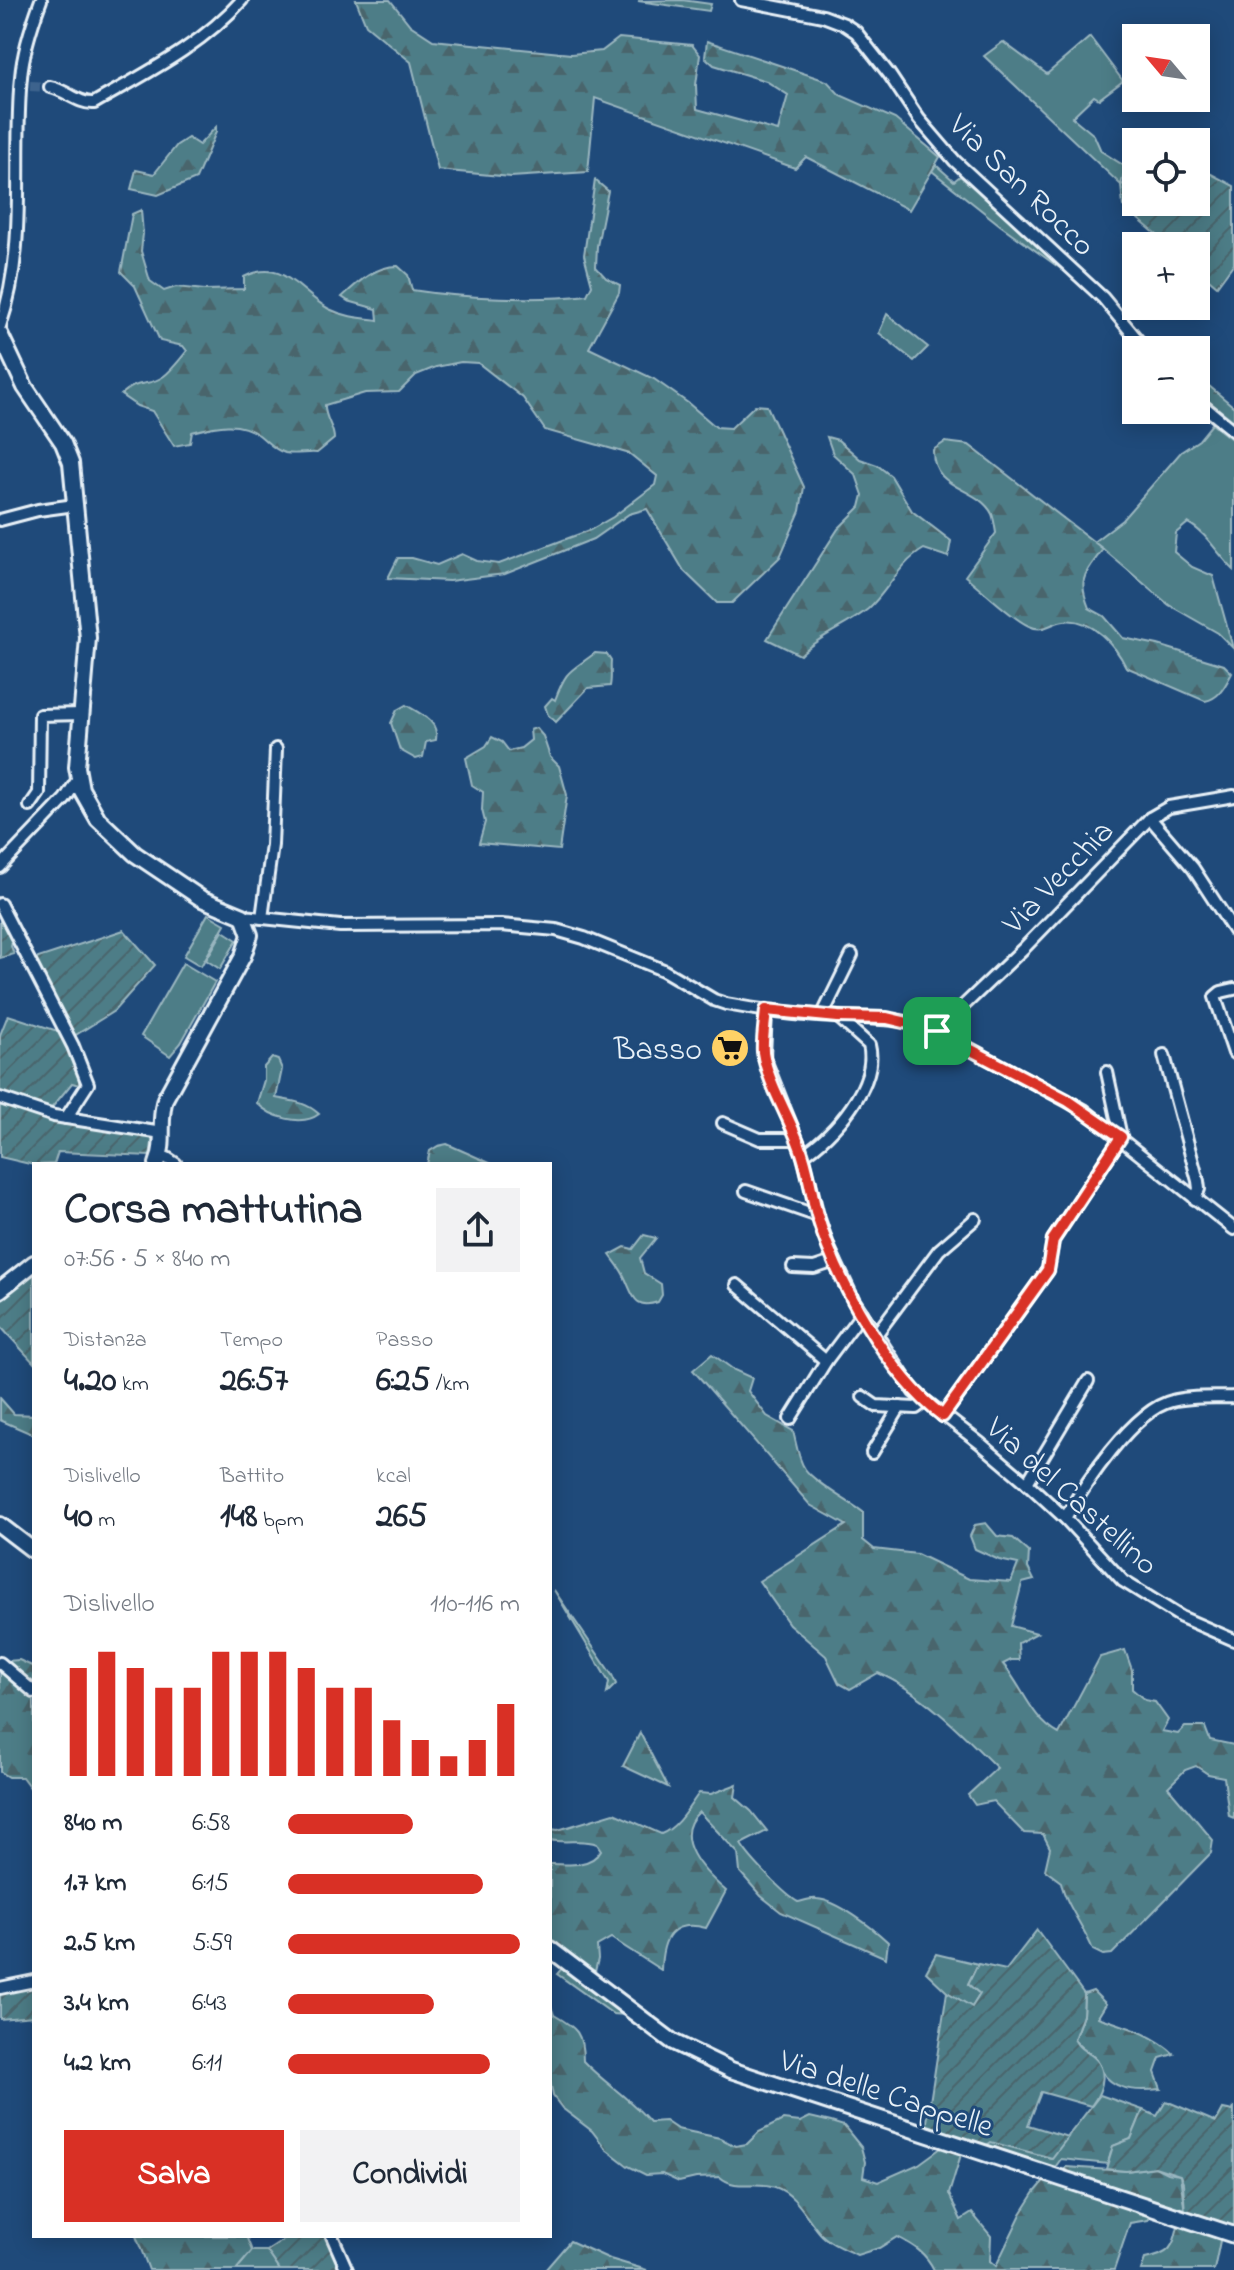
<!DOCTYPE html>
<html lang="it">
<meta charset="utf-8">
<style>
:root{--surface:#fff;--page:#f2f2f3;--text:#1f2937;--muted:#747a83;--accent:#d93025}
body{margin:0;font-family:"Indie Flower",sans-serif;background:var(--page);color:var(--text);height:100vh;display:flex;flex-direction:column;font-size:30px;white-space:nowrap}
*{box-sizing:border-box;margin:0}
p{font-size:26px;color:var(--muted)}
.icon{flex:none;width:44px;height:44px;fill:none;stroke:currentColor;stroke-width:2;stroke-linecap:round;stroke-linejoin:round}
.map{position:relative;flex:1;overflow:hidden}
.details{position:absolute;left:32px;top:1162px;width:520px;height:1076px;display:flex;flex-direction:column;background:var(--surface);border-radius:0px;box-shadow:0 4px 20px #0003}
.details>*{flex:none}
.needle{width:52px;rotate:299deg}
.tools{position:absolute;left:1122px;top:24px;display:grid;gap:16px}
.tools a{display:grid;place-items:center;width:88px;height:88px;border-radius:0px;background:var(--surface);box-shadow:0 4px 20px #0003;font-size:40px}
.pin{position:absolute;display:grid;place-items:center;width:68px;height:68px;color:#fff;margin:-34px;border-radius:16px;box-shadow:0 4px 12px #0006}
.round{display:grid;place-items:center;flex:none;width:84px;height:84px;border-radius:0px;background:var(--page)}
.summary{display:flex;align-items:center;justify-content:space-between;height:136px;padding:0 32px}
h1{font-size:44px;font-weight:700;line-height:60px}
.figures{display:grid;grid-template-columns:repeat(3,1fr);gap:12px;height:136px;padding:8px 32px}
.figures div{display:grid;align-content:center}
.figures b{font-size:34px;font-weight:700}
.figures small{font-size:22px;font-weight:400}
.figures p{font-size:22px}
.chart{height:224px;padding:16px 32px}
.chart p{display:flex;justify-content:space-between}
.chart svg{width:100%;height:144px;margin-top:8px;stroke:var(--accent);stroke-width:6}
.cta{display:flex;gap:16px;margin-top:auto;padding:16px 32px}
.cta a{flex:1;height:92px;border-radius:0px;background:var(--accent);color:#fff;font-size:32px;font-weight:700;line-height:92px;text-align:center}
.cta a+a{background:var(--page);color:var(--text)}
ul{padding:0 32px;list-style:none;font-size:26px}
li{display:grid;grid-template-columns:128px 96px 1fr;align-items:center;height:60px}
li i{height:20px;border-radius:10px;background:var(--accent)}
.map>svg:first-child{display:block}
.grass{fill:#4e7d87;stroke:#9bb7c0;stroke-width:2}
.forest{fill:url(#forest-firs);stroke:#9bb7c0;stroke-width:2}
.garden{fill:url(#garden-furrows);stroke:#9bb7c0;stroke-width:2}
.lines{fill:none;stroke-linecap:round;stroke-linejoin:round}
.street-tunnel{stroke:#3d638d;stroke-width:10;stroke-dasharray:10 5;stroke-linecap:butt}
.street-casing{stroke:#e8f1f8;stroke-width:16}
.secondary-casing{stroke:#e8f1f8;stroke-width:20}
.street{stroke:#1f4a7a;stroke-width:10}
.secondary{stroke:#1f4a7a;stroke-width:14}
.route-casing{stroke:#fff;stroke-width:16}
.route{stroke:#d93025;stroke-width:10}
.labels{text-anchor:middle;stroke-width:6;stroke-linejoin:round;paint-order:stroke}
.street-label{font-size:32px;fill:#e8f1f8;stroke:#1f4a7a}
.poi-label{font-size:32px;fill:#e8f1f8;stroke:#1f4a7a;text-anchor:end}
</style>
<div class="map">
<svg width="1234" height="2270" viewBox="0 0 1234 2270">
<defs>
<pattern id="forest-firs" width="22" height="20" patternUnits="userSpaceOnUse" patternTransform="scale(2)"><rect width="22" height="20" fill="#4e7d87"/><path d="M5 1l3.5 6h-7zM16 11l3.5 6h-7z" fill="#4a656c"/></pattern>
<pattern id="garden-furrows" width="10" height="10" patternUnits="userSpaceOnUse" patternTransform="scale(2)"><rect width="10" height="10" fill="#4e7d87"/><path d="M-1 1l2-2M0 10L10 0M9 11l2-2" fill="none" stroke="#4a656c"/></pattern>
</defs>
<rect width="100%" height="100%" fill="#1f4a7a"/>
<filter id="ink" filterUnits="userSpaceOnUse"><feTurbulence type="fractalNoise" baseFrequency=".0125" numOctaves="2"/><feDisplacementMap in="SourceGraphic" scale="16" xChannelSelector="R" yChannelSelector="G"/><feConvolveMatrix kernelMatrix="1 2 1 2 8 2 1 2 1" color-interpolation-filters="sRGB"/></filter>
<g filter="url(#ink)">
<!-- grass -->
<g class="grass">
<path d="M 682,0 L 711,4 L 709,11 L 638,1 Z"/>
<path d="M 1090,37 L 1123,81 L 1099,99 L 1094,96 L 1072,117 L 1094,135 L 1101,151 L 1126,167 L 1121,185 L 984,56 L 1003,42 L 1047,74 Z"/>
<path d="M 936,165 L 954,181 L 960,176 L 1075,279 L 1000,225 L 932,171 Z"/>
<path d="M 887,314 L 928,347 L 914,361 L 879,333 Z"/>
<path d="M 1212,424 L 1234,441 L 1234,570 C 1218,555 1207,533 1188,523 L 1176,533 L 1174,552 L 1192,567 L 1213,576 L 1233,648 L 1218,633 L 1169,605 L 1103,549 L 1092,543 L 1122,520 L 1181,452 L 1199,440 Z"/>
<path d="M 208,914 L 225,924 L 201,966 L 184,956 Z"/>
<path d="M 223,931 L 237,940 L 220,969 L 206,960 Z"/>
<path d="M 183,963 L 215,982 L 181,1043 L 170,1056 L 141,1036 Z"/>
<path d="M 554,1590 L 612,1675 L 616,1684 L 607,1693 L 609,1682 Z"/>
<path d="M 563,1967 L 626,2015 L 613,2014 L 557,1974 Z"/>
<path d="M 252,2251 L 267,2251 L 280,2270 L 236,2270 Z"/>
</g>
<!-- forest -->
<g class="forest">
<path d="M 356,0 L 390,0 L 410,25 L 433,40 L 571,54 L 602,51 L 619,38 L 692,45 L 700,55 L 696,85 L 697,109 L 778,131 L 788,95 L 766,81 L 714,65 L 705,57 L 707,41 L 827,81 L 840,95 L 895,119 L 940,157 L 909,210 L 806,157 L 795,168 L 595,98 L 588,172 L 511,177 L 438,170 L 411,62 L 366,25 Z"/>
<path d="M 216,127 L 216,132 L 196,179 L 158,195 L 131,189 L 136,170 L 154,174 L 177,145 L 188,138 L 199,145 Z"/>
<path d="M 595,180 L 608,191 L 597,246 L 596,267 L 606,278 L 620,285 L 619,293 L 589,348 L 654,379 L 688,403 L 716,427 L 731,428 L 755,405 L 767,406 L 804,487 L 800,511 L 780,557 L 732,603 L 717,603 L 684,571 L 647,509 L 629,514 L 593,539 L 505,574 L 449,581 L 388,578 L 398,558 L 412,558 L 437,565 L 462,554 L 477,561 L 499,564 L 590,530 L 613,517 L 655,485 L 657,476 L 630,454 L 545,430 L 523,398 L 478,363 L 461,362 L 436,367 L 416,375 L 399,392 L 365,393 L 325,405 C 324,418 334,426 334,439 L 317,453 C 307,452 295,455 285,453 C 274,450 268,442 259,435 C 238,420 216,426 192,432 L 190,443 L 174,446 L 152,411 L 137,406 L 121,395 C 138,378 148,388 164,376 C 172,370 180,359 187,351 L 183,346 L 160,341 L 135,286 L 121,272 L 132,214 L 141,210 L 143,234 L 141,251 L 150,281 L 164,291 L 176,287 L 205,290 L 244,289 L 244,277 C 284,257 298,292 329,309 C 345,317 361,318 378,320 L 377,309 L 348,301 L 342,297 C 358,282 375,266 398,266 L 408,275 L 412,290 C 461,298 538,301 587,295 L 592,285 L 584,255 Z"/>
<path d="M 1196,375 L 1234,407 L 1234,421 L 1196,391 Z"/>
<path d="M 827,437 L 838,440 L 860,459 L 877,465 L 891,476 L 912,511 L 951,541 L 948,557 L 924,549 C 898,564 889,590 868,609 C 846,627 820,635 800,655 L 767,639 L 838,529 L 860,507 L 863,495 L 856,475 L 833,454 Z"/>
<path d="M 945,442 L 969,445 L 1103,549 C 1085,574 1077,578 1089,608 L 1104,616 L 1123,638 L 1158,645 L 1224,665 L 1232,673 C 1225,686 1220,698 1205,701 L 1126,667 C 1116,646 1091,617 1064,621 C 1050,623 1044,633 1029,626 C 1012,619 981,588 965,576 L 996,533 C 995,527 994,519 992,514 C 978,486 932,491 933,450 Z"/>
<path d="M 595,653 L 607,654 L 611,660 C 610,670 612,676 610,686 L 588,688 L 556,722 L 548,715 L 545,706 L 552,698 L 555,700 C 567,668 569,673 595,653 Z"/>
<path d="M 406,705 C 421,714 439,721 436,740 L 426,742 L 423,757 L 416,759 L 400,750 L 391,723 L 397,710 Z"/>
<path d="M 536,728 L 543,736 L 550,757 L 559,766 L 567,795 L 559,850 L 479,843 L 485,822 L 482,810 L 483,792 L 472,785 L 466,758 L 486,746 L 492,737 L 502,742 L 509,751 L 521,748 L 531,740 L 530,730 Z"/>
<path d="M 272,1058 L 278,1060 L 282,1069 L 276,1098 C 293,1101 306,1102 319,1114 C 302,1127 270,1117 257,1103 L 264,1080 L 264,1067 Z"/>
<path d="M 447,1144 L 492,1164 L 427,1164 L 430,1151 L 438,1146 Z"/>
<path d="M 644,1235 L 656,1238 L 640,1258 L 644,1273 L 661,1284 L 662,1295 L 658,1302 C 634,1310 633,1295 625,1278 C 622,1270 615,1262 610,1255 L 625,1247 L 633,1249 Z"/>
<path d="M 712,1354 L 734,1370 L 752,1378 L 748,1391 L 767,1416 L 793,1431 C 796,1442 798,1459 805,1469 C 814,1482 848,1501 863,1512 L 863,1540 L 874,1549 L 917,1554 L 969,1579 L 1011,1582 L 1018,1564 L 999,1560 L 975,1549 L 970,1536 L 975,1525 L 986,1523 L 997,1536 L 1013,1538 L 1029,1552 L 1028,1568 L 1034,1580 L 1022,1583 L 1011,1626 L 1037,1633 L 1018,1643 L 1019,1660 L 1011,1660 L 1003,1664 C 1023,1687 1031,1719 1059,1734 L 1100,1657 L 1125,1650 L 1132,1670 L 1132,1689 L 1145,1700 L 1155,1702 L 1168,1720 L 1162,1731 L 1178,1734 L 1185,1727 L 1205,1727 L 1210,1740 L 1234,1745 L 1234,1818 L 1229,1816 L 1224,1777 L 1208,1774 L 1196,1766 L 1185,1770 L 1168,1787 L 1213,1840 L 1211,1853 L 1112,1954 L 1103,1955 L 1093,1950 C 1084,1926 1066,1906 1061,1882 L 1045,1870 L 1050,1848 L 1043,1834 L 1024,1833 L 993,1801 L 975,1805 L 968,1795 L 997,1768 C 964,1735 921,1691 878,1673 L 850,1689 L 839,1683 L 826,1656 L 789,1624 L 759,1581 L 846,1525 L 810,1505 L 693,1370 Z"/>
<path d="M 0,1398 L 14,1414 L 34,1415 L 34,1435 L 0,1420 Z"/>
<path d="M 19,1660 L 34,1667 L 34,1686 L 6,1661 Z"/>
<path d="M 0,1670 L 34,1698 L 34,1793 L 22,1777 L 8,1777 L 0,1772 Z"/>
<path d="M 640,1733 L 668,1787 L 623,1766 Z"/>
<path d="M 737,1784 L 735,1797 L 751,1811 L 767,1831 L 741,1844 C 749,1858 785,1895 798,1902 C 803,1901 811,1898 817,1899 C 837,1900 873,1928 888,1942 L 886,1958 L 781,1912 L 761,1896 L 740,1872 L 738,1853 L 699,1812 C 670,1838 704,1872 726,1891 L 706,1928 C 671,1919 662,1938 661,1970 L 611,1938 L 597,1946 L 598,1959 L 594,1976 L 550,1942 L 550,1864 C 568,1865 592,1867 601,1850 L 597,1844 C 582,1838 566,1844 550,1840 L 550,1829 L 558,1830 L 614,1813 L 661,1834 C 678,1827 688,1808 699,1793 L 711,1794 Z"/>
<path d="M 936,1954 L 978,1964 L 968,1984 L 980,1994 L 972,2007 L 947,1992 L 926,1972 Z"/>
<path d="M 1093,1991 L 1106,2004 L 1098,2017 C 1124,2026 1154,2034 1174,2054 L 1160,2058 L 1155,2072 L 1161,2089 C 1142,2091 1120,2092 1106,2077 C 1102,2072 1100,2066 1097,2060 C 1090,2051 1080,2050 1074,2039 L 1083,2015 L 1084,1994 Z"/>
<path d="M 550,2003 L 554,2015 C 577,2028 583,2033 583,2061 C 604,2083 630,2098 650,2122 L 665,2121 L 677,2129 L 720,2138 L 735,2146 L 747,2144 L 759,2132 L 783,2120 L 800,2122 L 810,2117 L 831,2122 L 844,2126 L 861,2147 L 865,2162 L 863,2177 L 878,2182 L 919,2164 L 945,2145 L 962,2151 L 949,2194 L 961,2220 L 972,2213 L 991,2236 L 990,2261 L 996,2266 L 1021,2214 L 1035,2192 L 1047,2178 L 1154,2214 L 1148,2220 L 1130,2223 L 1114,2270 L 934,2270 C 926,2253 913,2245 897,2237 L 879,2248 L 857,2255 C 844,2249 828,2243 819,2232 C 806,2217 796,2194 775,2187 C 756,2180 736,2191 720,2177 L 696,2178 L 679,2182 L 662,2174 L 646,2175 L 628,2166 L 606,2149 L 592,2131 L 562,2108 L 553,2096 L 550,2081 Z"/>
<path d="M 1100,2095 L 1143,2110 L 1131,2139 L 1113,2146 L 1108,2164 L 1061,2159 L 1053,2170 L 984,2147 L 991,2141 L 1051,2158 Z"/>
<path d="M 1066,2167 L 1126,2171 L 1155,2167 L 1167,2173 L 1180,2175 L 1185,2213 L 1062,2173 Z"/>
<path d="M 1179,2222 L 1221,2236 L 1214,2270 L 1141,2270 L 1145,2259 C 1173,2254 1173,2246 1179,2222 Z"/>
<path d="M 136,2236 L 246,2236 L 252,2251 L 236,2270 L 149,2270 Z"/>
<path d="M 570,2241 L 610,2259 L 647,2270 L 545,2270 Z"/>
</g>
<!-- garden -->
<g class="garden">
<path d="M 1196,166 L 1234,186 L 1234,263 L 1217,286 L 1196,268 L 1196,246 L 1170,246 L 1123,206 L 1121,185 L 1136,179 L 1136,202 L 1196,202 Z"/>
<path d="M 0,910 L 14,939 L 11,946 L 14,954 L 0,958 Z"/>
<path d="M 124,930 L 155,965 L 114,1011 L 74,1036 L 35,959 Z"/>
<path d="M 8,1015 L 61,1032 L 79,1077 L 79,1085 L 72,1083 L 50,1110 L 0,1094 L 0,1035 Z"/>
<path d="M 0,1103 L 62,1123 L 153,1137 L 150,1156 L 58,1152 L 54,1164 L 34,1165 L 0,1157 Z"/>
<path d="M 34,1272 L 34,1363 L 0,1326 L 0,1298 Z"/>
<path d="M 1037,1930 L 1084,1994 L 1083,2015 L 1074,2039 C 1079,2048 1081,2048 1088,2053 C 1110,2066 1104,2089 1091,2106 L 1041,2092 L 1028,2125 L 1068,2137 L 1052,2158 L 991,2142 L 984,2147 L 926,2128 L 947,1992 L 972,2007 L 980,1994 L 968,1984 L 978,1964 L 1006,1970 Z"/>
<path d="M 34,1985 L 34,2016 L 0,2019 L 0,1992 Z"/>
<path d="M 1166,2101 L 1216,2122 L 1223,2109 L 1233,2111 L 1234,2107 L 1234,2229 L 1185,2213 L 1183,2183 L 1180,2175 L 1155,2167 L 1126,2171 L 1106,2169 L 1113,2146 L 1131,2139 L 1143,2110 L 1157,2116 Z"/>
<path d="M 290,2236 L 326,2236 L 339,2267 L 334,2270 L 280,2270 L 267,2251 Z"/>
</g>
<g class="lines">
<!-- street-tunnel -->
<path class="street-tunnel" d="M 30,86 L 50,87"/>
<defs>
<g id="street">
<path d="M 741,0 L 823,16 L 844,24 L 856,32 L 889,74 L 919,119 L 955,161 L 1103,298 L 1146,350"/>
<path d="M 50,87 C 66,90 78,104 94,103 C 146,73 201,46 242,0"/>
<path d="M 0,326 C 28,246 13,159 21,77 C 23,51 32,24 41,0"/>
<path d="M 1196,400 L 1234,431"/>
<path d="M 0,520 L 38,510 L 75,505"/>
<path d="M 30,806 L 39,793 L 40,715 L 82,714"/>
<path d="M 1150,818 L 1193,868 L 1234,931"/>
<path d="M 0,867 L 65,799 L 78,779"/>
<path d="M 0,904 L 73,1046 L 88,1084 L 66,1118"/>
<path d="M 243,916 L 340,926 L 501,925 L 556,930 L 584,938 L 663,970 L 714,1000 L 726,1004 C 763,1011 801,1016 838,1017 C 873,1019 904,1017 937,1031 L 1084,1110 L 1234,1229"/>
<path d="M 262,918 L 272,845 L 276,749"/>
<path d="M 1234,989 L 1221,992 L 1215,997 L 1234,1053"/>
<path d="M 766,1010 L 764,1057 L 803,1155 L 818,1216 L 829,1248 L 854,1301 L 914,1392 L 980,1443 L 1027,1483 L 1065,1518 L 1123,1581 L 1181,1617 L 1234,1640"/>
<path d="M 822,1016 L 852,955"/>
<path d="M 937,1031 L 1025,947 L 1150,818 L 1169,807 L 1234,796"/>
<path d="M 1164,1055 L 1198,1181 L 1199,1189 L 1195,1199"/>
<path d="M 0,1098 L 54,1116 L 162,1133"/>
<path d="M 723,1123 L 760,1139 L 796,1139"/>
<path d="M 803,1155 C 833,1136 879,1084 869,1045 L 838,1017"/>
<path d="M 160,1157 L 167,1158 L 176,1164"/>
<path d="M 746,1191 L 818,1216"/>
<path d="M 793,1267 L 814,1268 L 835,1261"/>
<path d="M 737,1285 L 826,1361"/>
<path d="M 875,1336 L 939,1250 L 975,1219"/>
<path d="M 863,1397 L 876,1406 L 916,1408 L 924,1402"/>
<path d="M 943,1416 L 1048,1270 L 1053,1240 L 1121,1137 L 1107,1072"/>
<path d="M 790,1419 L 826,1361 L 862,1313"/>
<path d="M 872,1453 L 900,1407"/>
<path d="M 1027,1483 L 1088,1381"/>
<path d="M 1065,1518 C 1084,1486 1133,1410 1172,1401 C 1191,1396 1214,1398 1234,1397"/>
<path d="M 0,1663 L 34,1692"/>
<path d="M 0,1988 L 34,1981"/>
<path d="M 332,2236 L 347,2270"/>
</g>
<g id="secondary">
<path d="M 0,334 L 25,387 L 63,443 L 71,463 L 88,638 L 77,767 L 81,789 L 98,819 L 135,854 L 202,899 L 243,916 L 250,935 L 243,956 L 165,1099 C 158,1121 166,1143 157,1164"/>
<path d="M 0,1290 L 34,1263"/>
<path d="M 0,1525 L 34,1551"/>
<path d="M 550,1949 L 673,2042 L 731,2070 L 1234,2235"/>
</g>
</defs>
<!-- street casing -->
<use href="#street" class="street-casing"/>
<!-- secondary casing -->
<use href="#secondary" class="secondary-casing"/>
<!-- street -->
<use href="#street" class="street"/>
<!-- secondary -->
<use href="#secondary" class="secondary"/>
</g>
</g>
<g class="lines" filter="url(#ink)">
<defs>
<path id="route" d="M 766,1010 L 838,1017 L 887,1018 L 929,1028 L 1067,1100 L 1121,1137 L 1053,1240 L 1048,1270 L 943,1416 C 889,1376 836,1280 817,1215 C 812,1196 809,1175 803,1156 C 793,1122 768,1086 763,1052 C 762,1039 765,1023 766,1010 Z"/>
</defs>
<!-- route casing -->
<use href="#route" class="route-casing"/>
<!-- route -->
<use href="#route" class="route"/>
</g>
<!-- icons -->
<defs>
<symbol id="supermarket-disc" viewBox="-11 -11 22 22"><circle r="9.5" fill="#ffd166" stroke="#1f4a7a"/><path d="M-6-5.5h2.5l.6 2H6L4.5 2H-2.5L-4.4-4H-6ZM-1.5 3.2a1.3 1.3 0 1 0 .1 0ZM3 3.2a1.3 1.3 0 1 0 .1 0Z" fill="#111"/></symbol>
</defs>
<g fill-rule="evenodd">
<use href="#supermarket-disc" x="708" y="1026" width="44" height="44"/>
</g>
<g class="labels">
<!-- street labels -->
<g class="street-label">
<text transform="translate(1023 184) rotate(44)" y="11">Via San Rocco</text>
<text transform="translate(1057 876) rotate(-46)" y="11">Via Vecchia</text>
<text transform="translate(1073 1495) rotate(42)" y="11">Via del Castellino</text>
<text transform="translate(887 2092) rotate(18)" y="11">Via delle Cappelle</text>
</g>
<!-- poi labels -->
<g class="poi-label">
<text x="702" y="1059">Basso</text>
</g>
</g>
</svg>
<div class="tools">
<a><svg class="needle" viewBox="-14 -14 28 28"><path d="M0-13l5 13h-10z" fill="#e53935"/><path d="M0 13l5-13h-10z" fill="#747a83"/></svg></a>
<a><svg class="icon" aria-label="locate" viewBox="0 0 24 24"><circle cx="12" cy="12" r="6"/><path d="M12 2v4M12 18v4M2 12h4M18 12h4"/></svg></a>
<a>+</a>
<a>−</a>
</div>
<div class="pin" style="left:937px;top:1031px;background:#1e9e55"><svg class="icon" aria-label="arrive" viewBox="0 0 24 24"><path d="M6 21V4h12l-3 4 3 4H6"/></svg></div>
<section class="details">
<div class="summary"><div><h1>Corsa mattutina</h1><p>07:56 · 5 × 840 m</p></div><a class="round"><svg class="icon" aria-label="share" viewBox="0 0 24 24"><path d="M12 15V3M7 8l5-5 5 5M5 13v7h14v-7"/></svg></a></div>
<div class="figures">
<div><p>Distanza</p><b>4.20<small> km</small></b></div>
<div><p>Tempo</p><b>26:57</b></div>
<div><p>Passo</p><b>6:25<small> /km</small></b></div>
</div>
<div class="figures">
<div><p>Dislivello</p><b>40<small> m</small></b></div>
<div><p>Battito</p><b>148<small> bpm</small></b></div>
<div><p>kcal</p><b>265</b></div>
</div>
<div class="chart"><p><span>Dislivello</span>110–116 m</p>
<svg viewBox="0 0 160 44" preserveAspectRatio="none"><path d="M5 44V11M15 44V6M25 44V11M35 44V17M45 44V17M55 44V6M65 44V6M75 44V6M85 44V11M95 44V17M105 44V17M115 44V27M125 44V33M135 44V38M145 44V33M155 44V22"/></svg>
</div>
<ul>
<li><b>840 m</b>6:58<i style="width:54%"></i></li>
<li><b>1.7 km</b>6:15<i style="width:84%"></i></li>
<li><b>2.5 km</b>5:59<i style="width:100%"></i></li>
<li><b>3.4 km</b>6:43<i style="width:63%"></i></li>
<li><b>4.2 km</b>6:11<i style="width:87%"></i></li>
</ul>
<div class="cta"><a>Salva</a><a>Condividi</a></div>
</section>
</div>
